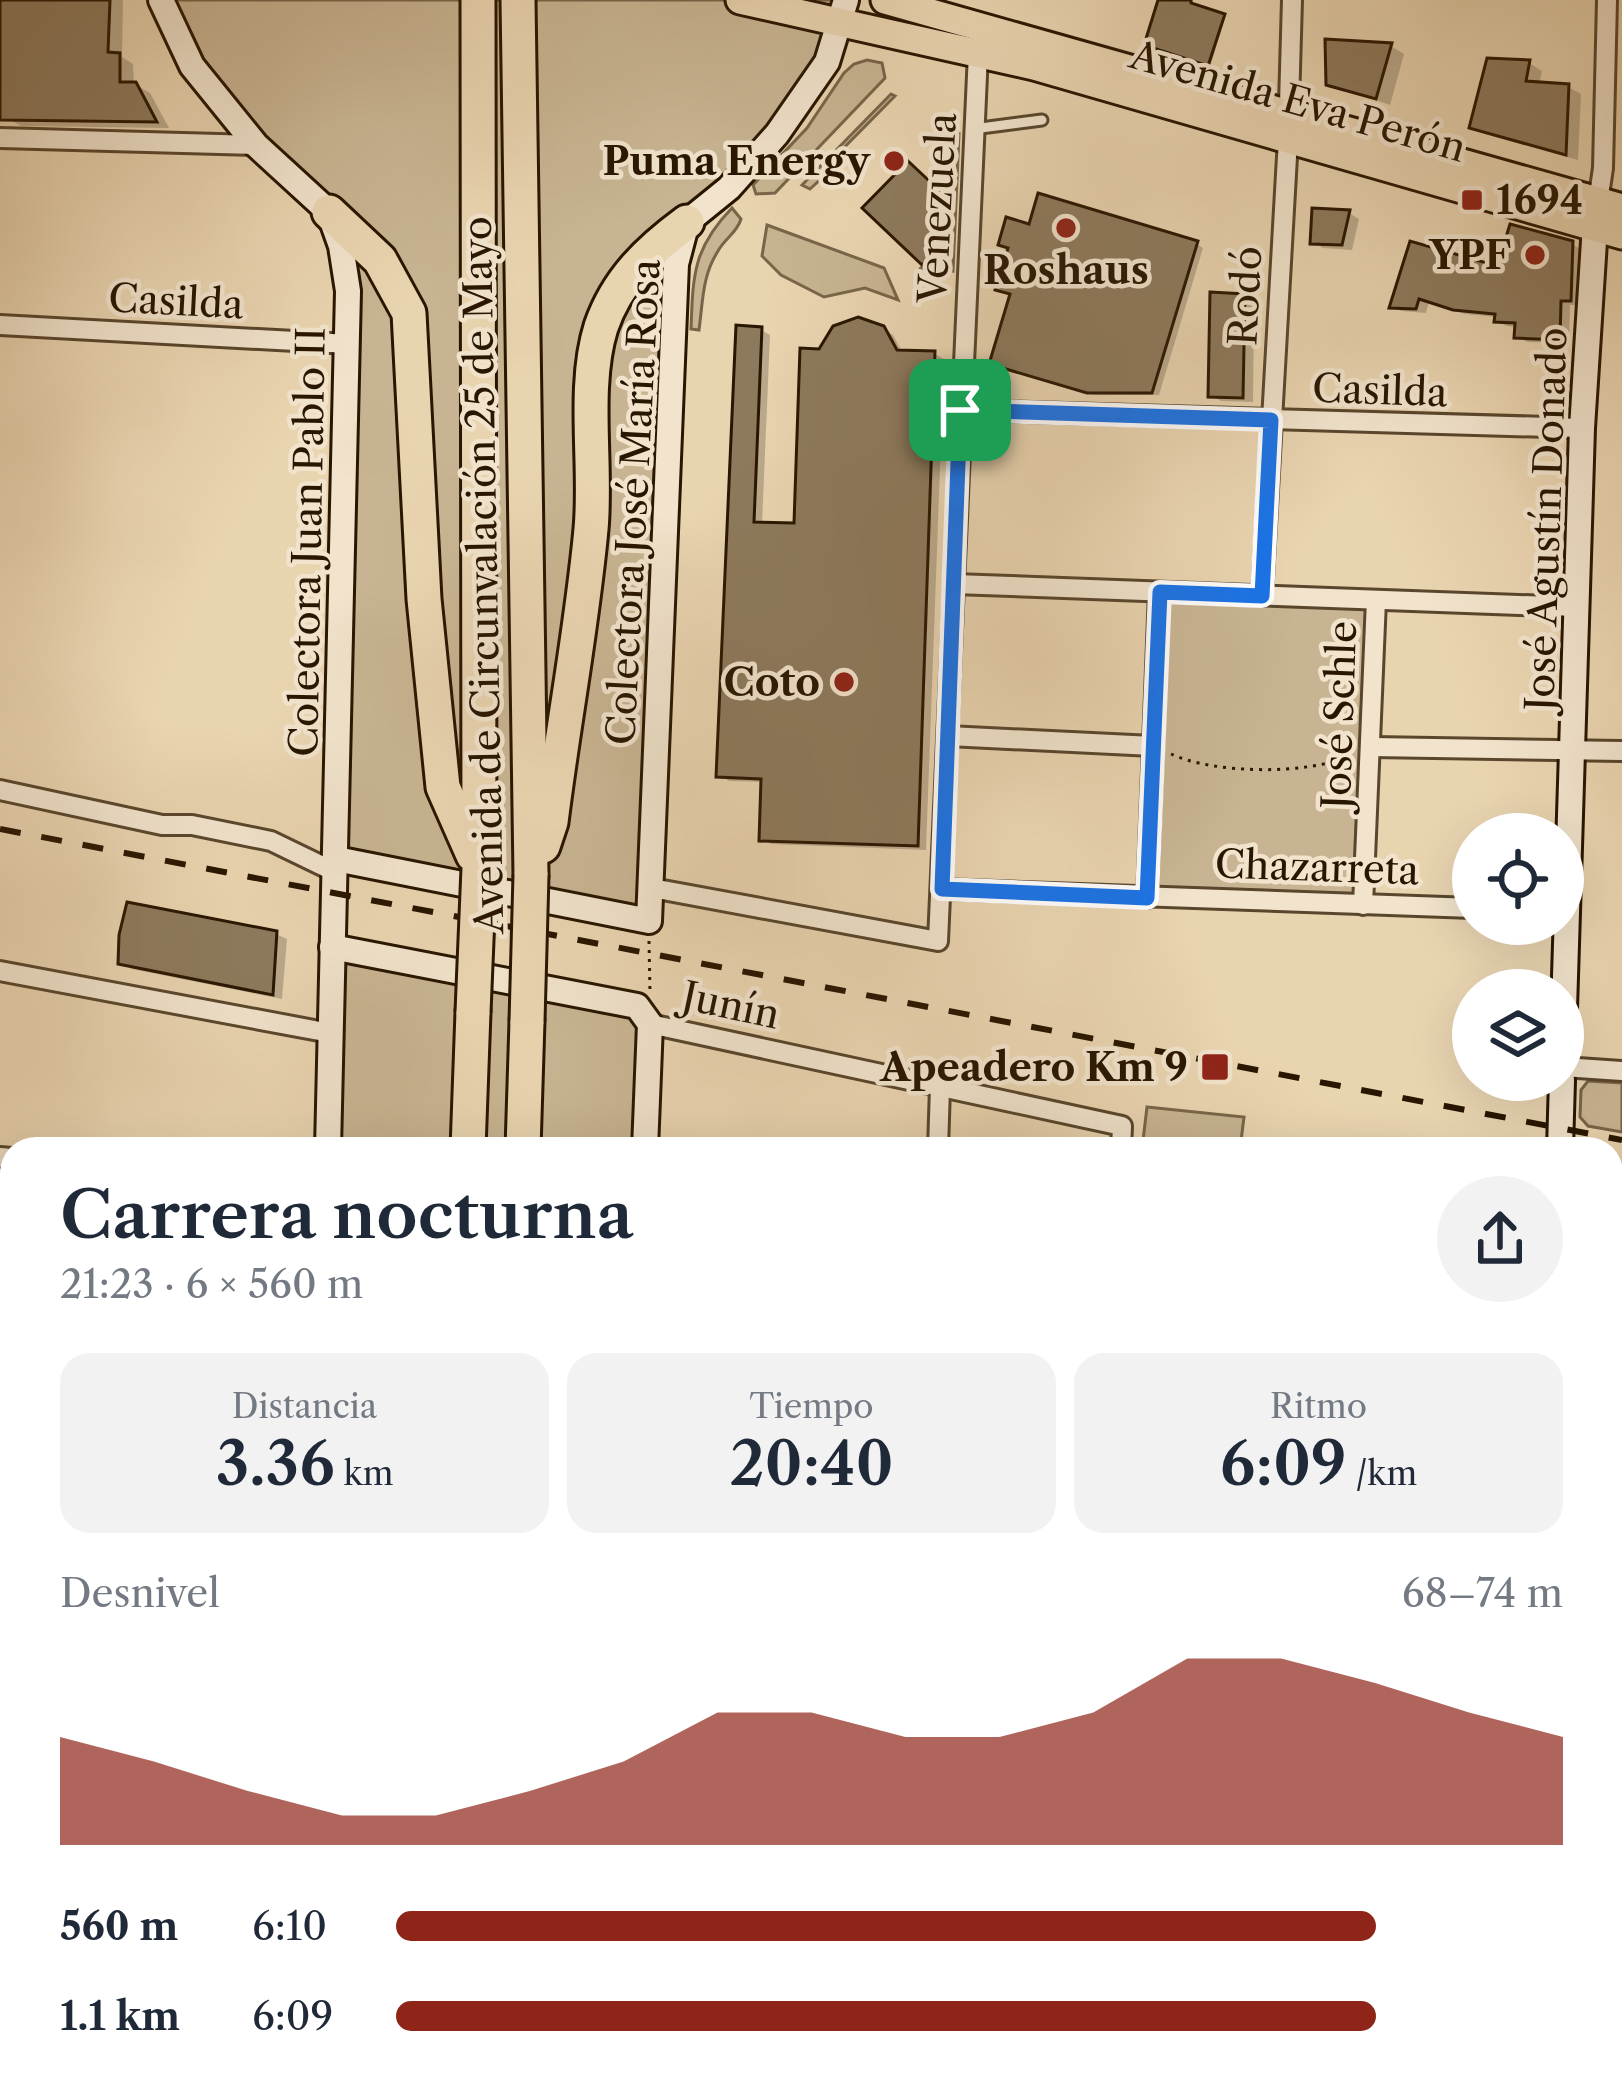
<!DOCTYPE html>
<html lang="es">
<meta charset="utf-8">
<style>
:root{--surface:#fff;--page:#f2f2f3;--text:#1f2937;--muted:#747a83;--accent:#8f2418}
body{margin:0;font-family:"Libre Caslon Text",serif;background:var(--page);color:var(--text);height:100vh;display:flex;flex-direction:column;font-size:45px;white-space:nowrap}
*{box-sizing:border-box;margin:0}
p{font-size:39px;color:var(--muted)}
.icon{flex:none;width:66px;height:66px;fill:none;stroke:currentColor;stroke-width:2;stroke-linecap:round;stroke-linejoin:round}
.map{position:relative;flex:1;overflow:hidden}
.drawer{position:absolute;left:0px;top:1137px;width:1623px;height:948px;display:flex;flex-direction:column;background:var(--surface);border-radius:36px 36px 0 0;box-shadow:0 12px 48px #0002}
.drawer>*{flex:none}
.controls{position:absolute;left:1452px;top:813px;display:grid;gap:24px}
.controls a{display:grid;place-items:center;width:132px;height:132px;border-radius:50%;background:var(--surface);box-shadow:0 12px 48px #0002;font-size:60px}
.pin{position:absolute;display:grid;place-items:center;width:102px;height:102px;color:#fff;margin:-51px;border-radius:24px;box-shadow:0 6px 18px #0006}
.round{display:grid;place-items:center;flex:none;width:126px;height:126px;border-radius:63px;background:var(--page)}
.summary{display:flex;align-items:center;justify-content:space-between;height:204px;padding:0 60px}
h1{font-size:66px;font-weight:600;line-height:90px}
.stats{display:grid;grid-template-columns:repeat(3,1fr);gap:18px;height:204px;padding:12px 60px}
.stats div{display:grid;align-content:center;border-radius:30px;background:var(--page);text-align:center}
.stats b{font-size:60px;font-weight:600}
.stats small{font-size:33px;font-weight:400}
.stats p{font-size:33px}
.chart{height:336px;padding:24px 60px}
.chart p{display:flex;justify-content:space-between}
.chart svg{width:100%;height:216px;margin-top:12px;fill:var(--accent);opacity:.7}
ul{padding:0 60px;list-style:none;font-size:39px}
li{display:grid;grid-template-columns:192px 144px 1fr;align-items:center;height:90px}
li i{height:30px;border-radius:15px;background:var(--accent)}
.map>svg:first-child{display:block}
.green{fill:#c8b492;stroke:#786549;stroke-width:3}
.shadow{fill:#0003}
.building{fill:#8d795c;stroke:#291600;stroke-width:3}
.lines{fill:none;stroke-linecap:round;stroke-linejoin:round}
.lane-casing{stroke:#59462c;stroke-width:15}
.street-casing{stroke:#59462c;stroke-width:24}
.secondary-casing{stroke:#291600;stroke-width:30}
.primary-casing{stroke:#291600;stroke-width:33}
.highway-casing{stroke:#291600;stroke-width:39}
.path{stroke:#291600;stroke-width:3;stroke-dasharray:3 6;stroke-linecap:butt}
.lane{stroke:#f1e3cc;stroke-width:9}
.street{stroke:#f1e3cc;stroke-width:18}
.secondary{stroke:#f1e3cc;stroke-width:24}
.primary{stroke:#e9d4b0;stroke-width:27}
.highway{stroke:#e9d4b0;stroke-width:33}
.rail{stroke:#291600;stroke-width:6;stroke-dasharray:21 21;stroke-linecap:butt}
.highway-bridge-casing{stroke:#291600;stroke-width:39;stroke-linecap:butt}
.highway-bridge{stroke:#e9d4b0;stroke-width:33}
.route-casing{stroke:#fff;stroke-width:24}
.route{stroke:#1a73e8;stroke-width:15}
.poi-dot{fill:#8f2418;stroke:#f1e3cc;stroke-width:4.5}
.labels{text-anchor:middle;stroke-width:9;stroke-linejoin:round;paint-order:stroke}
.street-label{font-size:39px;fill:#291600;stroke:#f1e3cc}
.poi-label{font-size:39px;font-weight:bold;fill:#291600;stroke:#f1e3cc;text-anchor:end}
</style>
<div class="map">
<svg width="1622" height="2085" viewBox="0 0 1622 2085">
<rect width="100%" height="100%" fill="#e9d4b0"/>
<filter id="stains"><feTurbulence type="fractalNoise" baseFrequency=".00167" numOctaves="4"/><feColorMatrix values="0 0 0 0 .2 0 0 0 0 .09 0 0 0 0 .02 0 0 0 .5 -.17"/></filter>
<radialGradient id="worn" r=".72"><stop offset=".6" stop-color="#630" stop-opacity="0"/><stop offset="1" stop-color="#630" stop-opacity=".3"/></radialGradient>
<!-- green -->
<g class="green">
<path d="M 161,0 L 846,0 L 827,62 L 687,222 L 649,921 L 336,859 L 341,246 L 256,145 Z"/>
<path d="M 867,60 L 882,63 L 885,78 L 775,193 L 756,194 L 753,185 L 807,128 L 844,73 L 854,64 Z"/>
<path d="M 891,94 L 895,96 L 821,171 L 823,177 L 810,189 L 802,185 Z"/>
<path d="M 954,134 L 959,134 L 953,271 L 921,268 L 941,247 L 933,241 L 943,231 L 931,220 L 943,207 L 935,198 L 947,187 Z"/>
<path d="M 732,208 L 741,219 C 737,233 725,238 718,251 C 702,276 703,301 699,330 L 691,329 C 693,275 693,248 732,208 Z"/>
<path d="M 767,225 L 884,268 L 898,300 L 865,288 L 824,297 L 781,275 L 762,256 Z"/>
<path d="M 1159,592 L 1376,600 L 1363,905 L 1147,898 Z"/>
<path d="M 332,947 L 637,1006 L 645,1149 L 328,1149 Z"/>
<path d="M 1588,1081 L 1622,1083 L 1622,1132 L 1588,1126 L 1580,1117 L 1581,1090 Z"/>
<path d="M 1147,1107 L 1244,1117 L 1240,1149 L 1142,1149 Z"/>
<rect x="0" y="1861" width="12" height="56"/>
<path d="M 297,2073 L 607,2073 L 606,2085 L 296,2085 Z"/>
</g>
<!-- shadow -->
<g class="shadow">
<path d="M 0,0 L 123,0 L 122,57 L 133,64 L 134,84 L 150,93 L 169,128 L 21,126 L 5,117 L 0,111 Z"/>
<path d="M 1161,0 L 1193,0 L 1191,6 L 1225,17 L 1211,64 L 1147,44 Z"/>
<path d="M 1391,46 L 1404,54 L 1390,105 L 1329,83 Z"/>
<path d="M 1529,63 L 1542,71 L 1539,85 L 1568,87 L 1581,94 L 1578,160 L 1485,134 L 1472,127 Z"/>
<path d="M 912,167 L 942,195 L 936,201 L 945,210 L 932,223 L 944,235 L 935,245 L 940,250 L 927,264 Z"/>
<path d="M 1349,213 L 1359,219 L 1352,250 L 1323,248 L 1313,242 Z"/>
<path d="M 1197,244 L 1203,248 L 1159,395 L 1095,395 L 999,366 Z"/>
<path d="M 1572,244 L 1582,250 L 1580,305 L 1570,305 L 1569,343 L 1527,342 L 1517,336 L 1517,327 L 1507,326 L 1497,321 L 1497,317 L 1465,314 L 1429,302 L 1426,313 L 1401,311 L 1392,306 Z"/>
<path d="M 1244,297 L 1254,303 L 1253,402 L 1221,401 L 1211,395 Z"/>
<path d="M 883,329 L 893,335 L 903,353 L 935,354 L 944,359 L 926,850 L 771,844 L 762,839 L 764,782 L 729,781 L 720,775 L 761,330 L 770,335 L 762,525 L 797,527 L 820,352 Z"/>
<path d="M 276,934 L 287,939 L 282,999 L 132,969 L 122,962 Z"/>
<rect x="0" y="1976" width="12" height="96"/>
</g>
<!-- building -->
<g class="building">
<path d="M 0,0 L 110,0 L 108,52 L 120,53 L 120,82 L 136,82 L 157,122 L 0,120 Z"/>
<path d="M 1158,0 L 1191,0 L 1191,3 L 1225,14 L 1208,66 L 1144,45 Z"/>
<path d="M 1325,39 L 1392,43 L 1376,99 L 1326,85 Z"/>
<path d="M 1487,58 L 1530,60 L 1526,81 L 1569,84 L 1566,155 L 1469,128 Z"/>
<path d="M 908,161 L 941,192 L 935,198 L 943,206 L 931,220 L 943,231 L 933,241 L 939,247 L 922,265 L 862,208 Z"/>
<path d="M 1038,193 L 1198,241 L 1152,393 L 1087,393 L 989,364 L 1010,294 L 995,290 L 1008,248 L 998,245 L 1006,217 L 1029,224 Z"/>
<path d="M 1312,208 L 1350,210 L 1342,245 L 1310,244 Z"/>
<path d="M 1510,224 L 1573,241 L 1571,301 L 1561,301 L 1560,340 L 1514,338 L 1515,323 L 1494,322 L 1495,314 L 1453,310 L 1419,299 L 1416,309 L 1389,308 L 1410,241 L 1497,266 Z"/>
<path d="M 1210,292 L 1245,294 L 1243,398 L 1208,397 Z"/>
<path d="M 858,317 L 884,326 L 897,350 L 935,351 L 918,846 L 759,841 L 761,779 L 716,777 L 736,325 L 762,327 L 754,522 L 794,523 L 800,348 L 819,349 L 833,326 Z"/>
<path d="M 127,902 L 277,931 L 273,995 L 118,964 L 119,935 Z"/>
</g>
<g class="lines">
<defs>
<path id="lane" d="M 973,129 L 1042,120"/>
<g id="street">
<path d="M 0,138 L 256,145"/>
<path d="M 1598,202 L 1603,168 L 1607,0"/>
<path d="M 0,325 L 349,344"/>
<path d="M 960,410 L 1582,428"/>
<path d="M 954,584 L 1576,607"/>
<path d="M 1262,596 L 1288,139 L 1292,0"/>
<path d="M 948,736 L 1153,746"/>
<path d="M 1372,747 L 1622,751"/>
<path d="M 0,790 L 162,825 L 192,825 L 271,841 L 335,872"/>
<path d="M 652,888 L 938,941 L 978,53"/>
<path d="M 942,889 L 1473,908"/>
<path d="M 1147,898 L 1159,592"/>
<path d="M 1363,905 L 1376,600"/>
<path d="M 0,971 L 330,1033"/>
<path d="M 650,1024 L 1122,1126 L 1121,1149"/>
<path d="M 1563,1067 L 1622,1071"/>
<path d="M 938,1149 L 940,1087"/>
<path d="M 0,1157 L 12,1158"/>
<path d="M 1611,1322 L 1622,1323"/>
<path d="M 0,1402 L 12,1402"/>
<path d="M 1611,1764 L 1622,1765"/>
<path d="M 0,1933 L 12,1933"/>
<path d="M 901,2085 L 902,2073"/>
</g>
<g id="secondary">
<path d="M 161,0 L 192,66 L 256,145 L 329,212 L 341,246 L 348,291 L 328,1149"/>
<path d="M 336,859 L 649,921 L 676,264 L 687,222 L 729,188 L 777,134 L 827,62 L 846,0"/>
<path d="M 332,947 L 637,1006 L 650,1024 L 645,1149"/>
<path d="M 1563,1041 L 1582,428 L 1596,210"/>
<path d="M 1560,1149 L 1562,1080"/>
<path d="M 296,2085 L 297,2073"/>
<path d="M 606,2085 L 607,2073"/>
<path d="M 1523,2085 L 1524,2073"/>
</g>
<g id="primary">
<path d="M 740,0 L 1034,66 L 1622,235"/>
<path d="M 885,0 L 1622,208"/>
</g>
<g id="highway">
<path d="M 478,0 L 479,868"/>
<path d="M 518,0 L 531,875"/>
<path d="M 329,212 L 380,260 L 409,313 L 424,599 L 443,787 L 473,855"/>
<path d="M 543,846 L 551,822 C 563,725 582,627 591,529 C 597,466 582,387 601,327 C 617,280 649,250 687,222"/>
<path d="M 468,1149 L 473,1012"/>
<path d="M 523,1149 L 527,1021"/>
<path d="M 434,2085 L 435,2073"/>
<path d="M 495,2085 L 496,2073"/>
</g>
</defs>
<!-- lane casing -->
<use href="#lane" class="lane-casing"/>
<!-- street casing -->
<use href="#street" class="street-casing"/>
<!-- secondary casing -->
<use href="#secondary" class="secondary-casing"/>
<!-- primary casing -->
<use href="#primary" class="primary-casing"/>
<!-- highway casing -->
<use href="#highway" class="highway-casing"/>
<!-- path -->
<g class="path">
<path d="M 1171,754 C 1214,774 1307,775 1349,756"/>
<path d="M 649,941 L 650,992"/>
</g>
<!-- lane -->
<use href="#lane" class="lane"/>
<!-- street -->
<use href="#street" class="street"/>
<!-- secondary -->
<use href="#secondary" class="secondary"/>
<!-- primary -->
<use href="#primary" class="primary"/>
<!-- highway -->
<use href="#highway" class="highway"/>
<!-- rail -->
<path class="rail" d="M 0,829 L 1622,1140"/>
<defs>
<g id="highway-bridge">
<path d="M 473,1012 L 479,868"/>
<path d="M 527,1021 L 531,875"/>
</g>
</defs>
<!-- highway-bridge casing -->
<use href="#highway-bridge" class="highway-bridge-casing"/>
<!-- highway-bridge -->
<use href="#highway-bridge" class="highway-bridge"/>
</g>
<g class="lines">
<defs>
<path id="route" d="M 960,410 L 1271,420 L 1262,596 L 1160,592 L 1147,898 L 942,889 Z"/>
</defs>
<!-- route casing -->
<use href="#route" class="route-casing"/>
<!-- route -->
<use href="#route" class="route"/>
</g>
<!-- markers -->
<g class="poi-dot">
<circle cx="894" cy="161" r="12"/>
<rect x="1460" y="188" width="24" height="24" rx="6"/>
<circle cx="1066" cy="228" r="12"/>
<circle cx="1535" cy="255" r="12"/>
<circle cx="844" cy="682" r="12"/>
<rect x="1200" y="1052" width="30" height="30" rx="6"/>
</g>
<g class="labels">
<!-- street labels -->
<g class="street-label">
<text transform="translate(1298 101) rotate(16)" y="14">Avenida Eva Perón</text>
<text transform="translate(937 208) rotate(-87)" y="14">Venezuela</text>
<text transform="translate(1245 296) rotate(-87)" y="14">Rodó</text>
<text transform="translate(176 301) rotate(3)" y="14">Casilda</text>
<text transform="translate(1380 390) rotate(2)" y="14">Casilda</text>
<text transform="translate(633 502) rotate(-87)" y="14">Colectora José María Rosa</text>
<text transform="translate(1546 519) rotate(-88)" y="14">José Agustín Donado</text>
<text transform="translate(307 542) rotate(-89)" y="14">Colectora Juan Pablo II</text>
<text transform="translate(483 575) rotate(-91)" y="14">Avenida de Circunvalación 25 de Mayo</text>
<text transform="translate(1339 715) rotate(-88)" y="14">José Schle</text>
<text transform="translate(1317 867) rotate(2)" y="14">Chazarreta</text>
<text transform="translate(731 1005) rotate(12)" y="14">Junín</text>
</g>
<!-- poi labels -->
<g class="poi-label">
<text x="870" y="175">Puma Energy</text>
<text x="1496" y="214" text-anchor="start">1694</text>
<text x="1511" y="269">YPF</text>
<text x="1066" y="284" text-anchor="middle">Roshaus</text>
<text x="820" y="696">Coto</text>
<text x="1188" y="1081">Apeadero Km 9</text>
</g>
</g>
<rect width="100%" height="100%" filter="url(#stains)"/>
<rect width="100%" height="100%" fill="url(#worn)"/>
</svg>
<div class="controls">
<a><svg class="icon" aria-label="locate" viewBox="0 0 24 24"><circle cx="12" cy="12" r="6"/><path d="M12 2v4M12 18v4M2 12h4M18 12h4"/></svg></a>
<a><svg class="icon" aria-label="layers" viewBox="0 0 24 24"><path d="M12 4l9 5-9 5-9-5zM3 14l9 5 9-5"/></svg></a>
</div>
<div class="pin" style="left:960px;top:410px;background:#1e9e55"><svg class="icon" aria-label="arrive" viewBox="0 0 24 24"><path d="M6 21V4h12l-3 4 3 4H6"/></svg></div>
<section class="drawer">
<div class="summary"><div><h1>Carrera nocturna</h1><p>21:23 · 6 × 560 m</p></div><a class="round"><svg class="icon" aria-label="share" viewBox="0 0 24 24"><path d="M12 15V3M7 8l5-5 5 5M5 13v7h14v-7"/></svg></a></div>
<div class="stats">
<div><p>Distancia</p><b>3.36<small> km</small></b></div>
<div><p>Tiempo</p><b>20:40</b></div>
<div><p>Ritmo</p><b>6:09<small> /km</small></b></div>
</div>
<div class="chart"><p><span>Desnivel</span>68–74 m</p>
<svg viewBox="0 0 160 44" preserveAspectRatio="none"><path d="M0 44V22L10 27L20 33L30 38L40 38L50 33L60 27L70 17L80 17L90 22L100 22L110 17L120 6L130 6L140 11L150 17L160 22V44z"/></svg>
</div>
<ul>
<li><b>560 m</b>6:10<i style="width:84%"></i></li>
<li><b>1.1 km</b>6:09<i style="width:84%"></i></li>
</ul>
</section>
</div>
